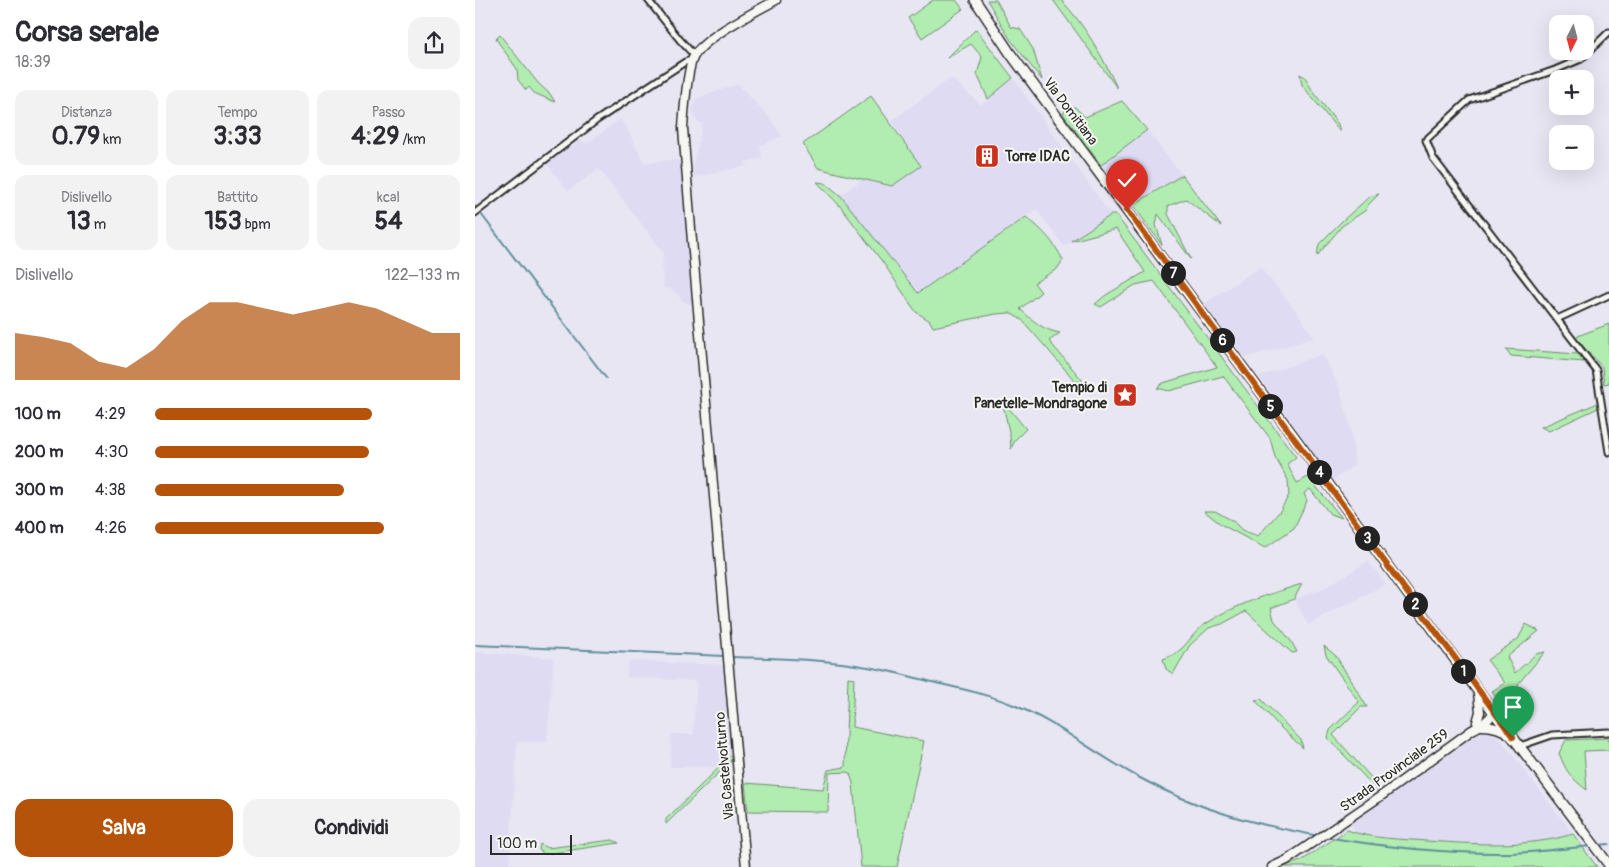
<!DOCTYPE html>
<html lang="it">
<meta charset="utf-8">
<style>
:root{--surface:#fff;--page:#f2f2f3;--text:#2b2b33;--muted:#7c7c81;--accent:#b45309}
body{margin:0;font-family:Pangolin,sans-serif;background:var(--page);color:var(--text);height:100vh;display:flex;flex-direction:column;font-size:19px;white-space:nowrap}
*{box-sizing:border-box;margin:0}
p{font-size:16px;color:var(--muted)}
.icon{flex:none;width:28px;height:28px;fill:none;stroke:currentColor;stroke-width:2;stroke-linecap:round;stroke-linejoin:round}
.map{position:relative;flex:1;overflow:hidden}
.side{display:flex;flex-direction:column;background:var(--surface);width:475px}
.side>*{flex:none}
.needle{width:32px;rotate:186deg}
.buttons{position:absolute;left:1074px;top:15px;display:grid;gap:10px}
.buttons a{display:grid;place-items:center;width:45px;height:45px;border-radius:10px;background:var(--surface);box-shadow:0 5px 20px #0002;font-size:25px}
.scale{position:absolute;left:15px;bottom:12px;width:82px;box-sizing:border-box;padding-left:5px;border:2px solid #2b2b2b;border-top:0;font-size:14px;line-height:18px;white-space:nowrap;color:#2b2b2b;-webkit-text-stroke:4px #f6f6f2;paint-order:stroke}
.pin{position:absolute;display:grid;place-items:center;width:42px;height:42px;color:#fff;margin:-51px -21px;border-radius:50% 50% 50% 0;rotate:-45deg;box-shadow:0 0 5px #0007}
.pin .icon{rotate:45deg}
.km{position:absolute;width:25px;height:25px;margin:-12px;border-radius:50%;background:#222;color:#fff;font-size:14px;line-height:25px;text-align:center}
.round{display:grid;place-items:center;flex:none;width:52px;height:52px;border-radius:15px;background:var(--page)}
.overview{display:flex;align-items:center;justify-content:space-between;height:85px;padding:0 15px}
h1{font-size:28px;font-weight:700;line-height:38px}
.metrics{display:grid;grid-template-columns:repeat(3,1fr);gap:8px;height:85px;padding:5px 15px}
.metrics div{display:grid;align-content:center;border-radius:12px;background:var(--page);text-align:center}
.metrics b{font-size:25px;font-weight:700}
.metrics small{font-size:14px;font-weight:400}
.metrics p{font-size:14px}
.chart{height:140px;padding:10px 15px}
.chart p{display:flex;justify-content:space-between}
.chart svg{width:100%;height:90px;margin-top:5px;fill:var(--accent);opacity:.7}
.cta{display:flex;gap:10px;margin-top:auto;padding:10px 15px}
.cta a{flex:1;height:58px;border-radius:15px;background:var(--accent);color:#fff;font-size:20px;font-weight:700;line-height:58px;text-align:center}
.cta a+a{background:var(--page);color:var(--text)}
ul{padding:0 15px;list-style:none;font-size:16px}
li{display:grid;grid-template-columns:80px 60px 1fr;align-items:center;height:38px}
li i{height:12px;border-radius:6px;background:var(--accent)}
main{display:flex;flex:1;min-height:0}
.map>svg:first-child{display:block}
.built{fill:#dfdbf3}
.green{fill:#b1ecb0;stroke:#6e8c6e}
.lines{fill:none;stroke-linecap:round;stroke-linejoin:round}
.stream{stroke:#618f9b;stroke-width:2}
.street-casing{stroke:#2b2b2b;stroke-width:9}
.secondary-casing{stroke:#2b2b2b;stroke-width:11}
.primary-casing{stroke:#2b2b2b;stroke-width:12}
.street{stroke:#f6f6f2;stroke-width:5}
.secondary{stroke:#f6f6f2;stroke-width:8}
.primary{stroke:#f6f6f2;stroke-width:9}
.route-casing{stroke:#fff;stroke-width:10}
.route{stroke:#b45309;stroke-width:6}
.labels{text-anchor:middle;stroke-width:4;stroke-linejoin:round;paint-order:stroke}
.street-label{font-size:14px;fill:#2b2b2b;stroke:#f6f6f2}
.poi-label{font-size:14px;font-weight:bold;fill:#2b2b2b;stroke:#f6f6f2;text-anchor:start}
</style>
<main>
<section class="side">
<div class="overview"><div><h1>Corsa serale</h1><p>18:39</p></div><a class="round"><svg class="icon" aria-label="share" viewBox="0 0 24 24"><path d="M12 15V3M7 8l5-5 5 5M5 13v7h14v-7"/></svg></a></div>
<div class="metrics">
<div><p>Distanza</p><b>0.79<small> km</small></b></div>
<div><p>Tempo</p><b>3:33</b></div>
<div><p>Passo</p><b>4:29<small> /km</small></b></div>
</div>
<div class="metrics">
<div><p>Dislivello</p><b>13<small> m</small></b></div>
<div><p>Battito</p><b>153<small> bpm</small></b></div>
<div><p>kcal</p><b>54</b></div>
</div>
<div class="chart"><p><span>Dislivello</span>122–133 m</p>
<svg viewBox="0 0 160 44" preserveAspectRatio="none"><path d="M0 44V21L10 23L20 26L30 35L40 38L50 29L60 15L70 6L80 6L90 9L100 12L110 9L120 6L130 9L140 15L150 21L160 21V44z"/></svg>
</div>
<ul>
<li><b>100 m</b>4:29<i style="width:71%"></i></li>
<li><b>200 m</b>4:30<i style="width:70%"></i></li>
<li><b>300 m</b>4:38<i style="width:62%"></i></li>
<li><b>400 m</b>4:26<i style="width:75%"></i></li>
</ul>
<div class="cta"><a>Salva</a><a>Condividi</a></div>
</section>
<div class="map">
<svg width="1134" height="867" viewBox="0 0 1134 867">
<rect width="100%" height="100%" fill="#e8e6f3"/>
<filter id="ink" filterUnits="userSpaceOnUse"><feTurbulence type="fractalNoise" baseFrequency=".02" numOctaves="2"/><feDisplacementMap in="SourceGraphic" scale="10" xChannelSelector="R" yChannelSelector="G"/><feConvolveMatrix kernelMatrix="1 2 1 2 8 2 1 2 1" color-interpolation-filters="sRGB"/></filter>
<g filter="url(#ink)">
<!-- built -->
<g class="built">
<path d="M 476,78 L 506,105 L 538,78 L 636,215 L 589,246 L 561,209 L 443,293 L 365,195 L 388,179 L 417,186 L 446,166 L 416,121 Z"/>
<path d="M 263,84 L 293,116 L 307,136 L 285,146 L 287,158 L 270,162 L 271,166 L 219,177 L 218,167 L 227,124 L 221,120 L 217,109 L 222,98 Z"/>
<path d="M 145,119 L 152,128 L 169,163 L 198,160 L 206,161 L 219,306 L 208,301 L 202,294 L 195,289 L 189,288 L 187,266 L 189,253 L 124,169 L 93,191 L 72,164 L 106,140 L 111,144 Z"/>
<path d="M 672,130 L 707,175 L 658,205 L 626,165 Z"/>
<path d="M 785,267 L 823,313 L 839,338 L 770,358 L 729,304 Z"/>
<path d="M 847,354 L 864,387 L 876,430 L 880,465 L 858,480 L 784,377 Z"/>
<path d="M 893,561 L 911,584 L 833,625 L 819,599 L 847,589 L 873,574 Z"/>
<path d="M 0,652 L 79,658 L 72,742 L 42,742 L 34,867 L 0,867 Z"/>
<path d="M 153,661 L 249,665 L 258,752 L 256,756 L 244,767 L 195,767 L 196,734 L 218,734 L 222,681 L 152,677 Z"/>
<path d="M 1015,732 L 1024,737 L 1098,834 L 1080,840 L 1040,843 L 990,843 L 930,840 L 881,833 L 876,824 L 995,739 L 1006,733 Z"/>
</g>
<!-- green -->
<g class="green">
<path d="M 458,0 L 481,0 L 488,9 L 447,38 L 433,18 Z"/>
<path d="M 512,0 L 521,0 L 536,27 L 545,29 L 558,49 L 567,80 L 535,39 Z"/>
<path d="M 578,0 L 586,0 C 610,25 628,57 642,88 Z"/>
<path d="M 501,29 L 538,78 L 513,99 L 502,74 L 507,57 L 496,44 L 472,58 Z"/>
<path d="M 25,35 L 63,83 L 75,94 L 80,102 L 59,93 L 54,87 L 51,90 L 43,80 L 42,69 L 21,39 Z"/>
<path d="M 825,74 L 830,77 L 837,90 L 863,124 L 865,132 L 827,85 Z"/>
<path d="M 396,96 L 446,166 L 417,186 C 392,180 368,175 343,168 L 328,144 Z"/>
<path d="M 647,101 L 672,130 L 626,165 L 588,114 L 591,109 L 600,107 L 610,117 Z"/>
<path d="M 707,175 L 746,226 L 711,199 L 693,206 L 693,214 L 716,259 L 683,214 L 681,225 L 687,245 L 658,205 Z"/>
<path d="M 342,182 L 350,183 L 365,195 L 443,293 L 551,217 C 567,229 579,242 588,260 L 582,269 L 559,283 L 566,292 L 545,309 C 558,321 568,330 585,333 L 574,341 L 608,381 L 601,382 L 547,320 L 535,313 L 521,314 L 458,327 L 455,321 L 441,312 L 409,264 L 365,206 Z"/>
<path d="M 904,194 L 893,205 L 891,210 L 867,226 L 842,256 L 844,244 L 866,222 L 894,197 Z"/>
<path d="M 636,215 L 641,215 L 821,457 L 812,464 L 822,483 L 833,477 L 867,518 L 855,514 L 835,489 L 829,493 L 832,501 L 819,528 L 790,548 L 747,525 L 729,511 L 740,511 L 758,521 L 767,530 L 783,536 L 805,511 L 814,495 L 813,480 L 800,457 L 795,438 L 748,376 L 694,391 L 682,388 L 688,383 L 742,367 L 679,281 L 660,285 L 626,307 L 620,304 L 631,295 L 670,272 L 641,229 L 596,241 Z"/>
<path d="M 1134,324 L 1134,383 L 1129,384 L 1127,367 L 1100,337 Z"/>
<path d="M 1031,349 L 1103,354 L 1109,362 L 1036,356 Z"/>
<path d="M 527,400 L 551,429 L 540,440 L 536,449 L 535,436 Z"/>
<path d="M 1123,403 L 1123,408 L 1074,431 L 1066,427 Z"/>
<path d="M 827,584 L 819,599 L 796,608 L 799,620 L 816,641 L 822,652 L 817,653 L 771,611 L 747,624 L 734,628 L 715,645 L 698,674 L 691,669 L 688,659 C 693,657 701,654 705,650 C 714,642 719,632 729,625 C 758,605 794,594 827,584 Z"/>
<path d="M 1051,624 L 1064,631 L 1032,657 L 1040,673 L 1061,654 L 1070,652 L 1043,684 L 1045,704 L 1049,713 L 1038,723 L 1017,691 L 1030,683 L 1012,660 L 1043,639 Z"/>
<path d="M 849,646 L 861,656 L 892,707 L 886,707 L 858,735 L 901,783 L 902,790 L 853,738 L 855,730 L 884,702 L 851,655 Z"/>
<path d="M 373,677 L 379,678 L 377,727 L 449,741 L 422,867 L 386,867 L 378,783 L 375,774 L 373,772 L 354,773 L 353,812 L 273,811 L 270,783 L 348,789 L 353,770 L 370,767 Z"/>
<path d="M 786,699 L 826,740 L 828,748 L 805,727 L 780,700 Z"/>
<path d="M 1134,738 L 1134,750 L 1109,751 L 1112,790 C 1096,778 1091,772 1084,753 L 1091,740 Z"/>
<path d="M 258,752 L 256,761 L 191,824 L 191,819 L 256,756 Z"/>
<path d="M 872,830 C 897,839 926,839 952,841 C 1000,844 1052,848 1098,834 L 1122,867 L 806,867 L 826,861 Z"/>
<path d="M 138,840 L 144,843 L 70,854 L 64,850 L 65,844 L 72,848 Z"/>
</g>
<g class="lines">
<!-- stream -->
<g class="stream">
<path d="M 0,206 L 0,207"/>
<path d="M 6,214 L 131,378"/>
<path d="M 0,645 L 250,656"/>
<path d="M 255,657 C 288,658 323,658 357,662 C 392,665 426,674 461,683 C 488,689 515,695 541,706 C 585,724 623,756 665,778 C 724,810 778,824 844,836"/>
<path d="M 851,837 C 909,847 977,854 1035,853 C 1062,852 1089,849 1116,846"/>
<path d="M 1123,845 L 1134,844"/>
</g>
<defs>
<g id="street">
<path d="M 173,0 L 205,40 L 219,55"/>
<path d="M 1134,32 L 1106,59 L 1080,70 L 994,100 L 951,140 L 958,158 L 1121,370 L 1134,452"/>
<path d="M 0,213 L 122,120 L 210,62 L 217,60"/>
<path d="M 1082,319 L 1134,295"/>
<path d="M 1045,746 L 1077,735 L 1134,732"/>
</g>
<g id="secondary">
<path d="M 1002,722 L 1005,712 L 1003,693"/>
<path d="M 1007,726 C 1018,726 1026,728 1035,735"/>
<path d="M 271,867 L 216,229 L 208,128 C 209,113 212,68 219,56 C 231,36 280,12 301,0"/>
<path d="M 797,867 L 812,860 L 906,796 L 997,730 C 1007,725 1013,721 1019,712"/>
</g>
<path id="primary" d="M 500,0 L 535,53 L 825,445 L 1003,691 L 1134,865"/>
</defs>
<!-- street casing -->
<use href="#street" class="street-casing"/>
<!-- secondary casing -->
<use href="#secondary" class="secondary-casing"/>
<!-- primary casing -->
<use href="#primary" class="primary-casing"/>
<!-- street -->
<use href="#street" class="street"/>
<!-- secondary -->
<use href="#secondary" class="secondary"/>
<!-- primary -->
<use href="#primary" class="primary"/>
</g>
</g>
<g class="lines" filter="url(#ink)">
<defs>
<path id="route" d="M 652,210 L 1038,737"/>
</defs>
<!-- route casing -->
<use href="#route" class="route-casing"/>
<!-- route -->
<use href="#route" class="route"/>
</g>
<!-- icons -->
<defs>
<symbol id="building-square" viewBox="-11 -11 22 22"><rect x="-9" y="-9" width="18" height="18" rx="4" fill="#c8321e" stroke="#f6f6f2"/><path d="M-4-6H4V6H1V3H-1V6H-4ZM-2.5-4.3h1.7v1.8h-1.7ZM.8-4.3h1.7v1.8H.8ZM-2.5-1h1.7V.8h-1.7ZM.8-1h1.7V.8H.8Z" fill="#fff"/></symbol>
<symbol id="sight-square" viewBox="-11 -11 22 22"><rect x="-9" y="-9" width="18" height="18" rx="4" fill="#c8321e" stroke="#f6f6f2"/><path d="M0-6L1.8-2.2L6-1.7L2.9 1.2L3.7 5.4L0 3.3L-3.7 5.4L-2.9 1.2L-6-1.7L-1.8-2.2Z" fill="#fff"/></symbol>
</defs>
<g fill-rule="evenodd">
<use href="#building-square" x="498" y="142" width="28" height="28"/>
<use href="#sight-square" x="636" y="381" width="28" height="28"/>
</g>
<g class="labels">
<!-- street labels -->
<g class="street-label">
<text transform="translate(596 111) rotate(53)" y="5">Via Domitiana</text>
<text transform="translate(249 766) rotate(-95)" y="5">Via Castelvolturno</text>
<text transform="translate(919 770) rotate(-36)" y="5">Strada Provinciale 259</text>
</g>
<!-- poi labels -->
<g class="poi-label">
<text x="530" y="161">Torre IDAC</text>
<text x="632" y="392" text-anchor="end">Tempio di<tspan x="632" dy="16">Panetelle-Mondragone</tspan></text>
</g>
</g>
</svg>
<div class="buttons">
<a><svg class="needle" viewBox="-14 -14 28 28"><path d="M0-13l5 13h-10z" fill="#e53935"/><path d="M0 13l5-13h-10z" fill="#7c7c81"/></svg></a>
<a>+</a>
<a>−</a>
</div>
<div class="scale">100 m</div>
<div class="pin" style="left:1038px;top:737px;background:#1e9e55"><svg class="icon" aria-label="arrive" viewBox="0 0 24 24"><path d="M6 21V4h12l-3 4 3 4H6"/></svg></div>
<div class="pin" style="left:652px;top:210px;background:#d93025"><svg class="icon" aria-label="check" viewBox="0 0 24 24"><path d="M5 12l5 5 9-10"/></svg></div>
<b class="km" style="left:988px;top:671px">1</b>
<b class="km" style="left:940px;top:604px">2</b>
<b class="km" style="left:892px;top:538px">3</b>
<b class="km" style="left:844px;top:472px">4</b>
<b class="km" style="left:795px;top:406px">5</b>
<b class="km" style="left:747px;top:340px">6</b>
<b class="km" style="left:698px;top:273px">7</b>
</div>
</main>
